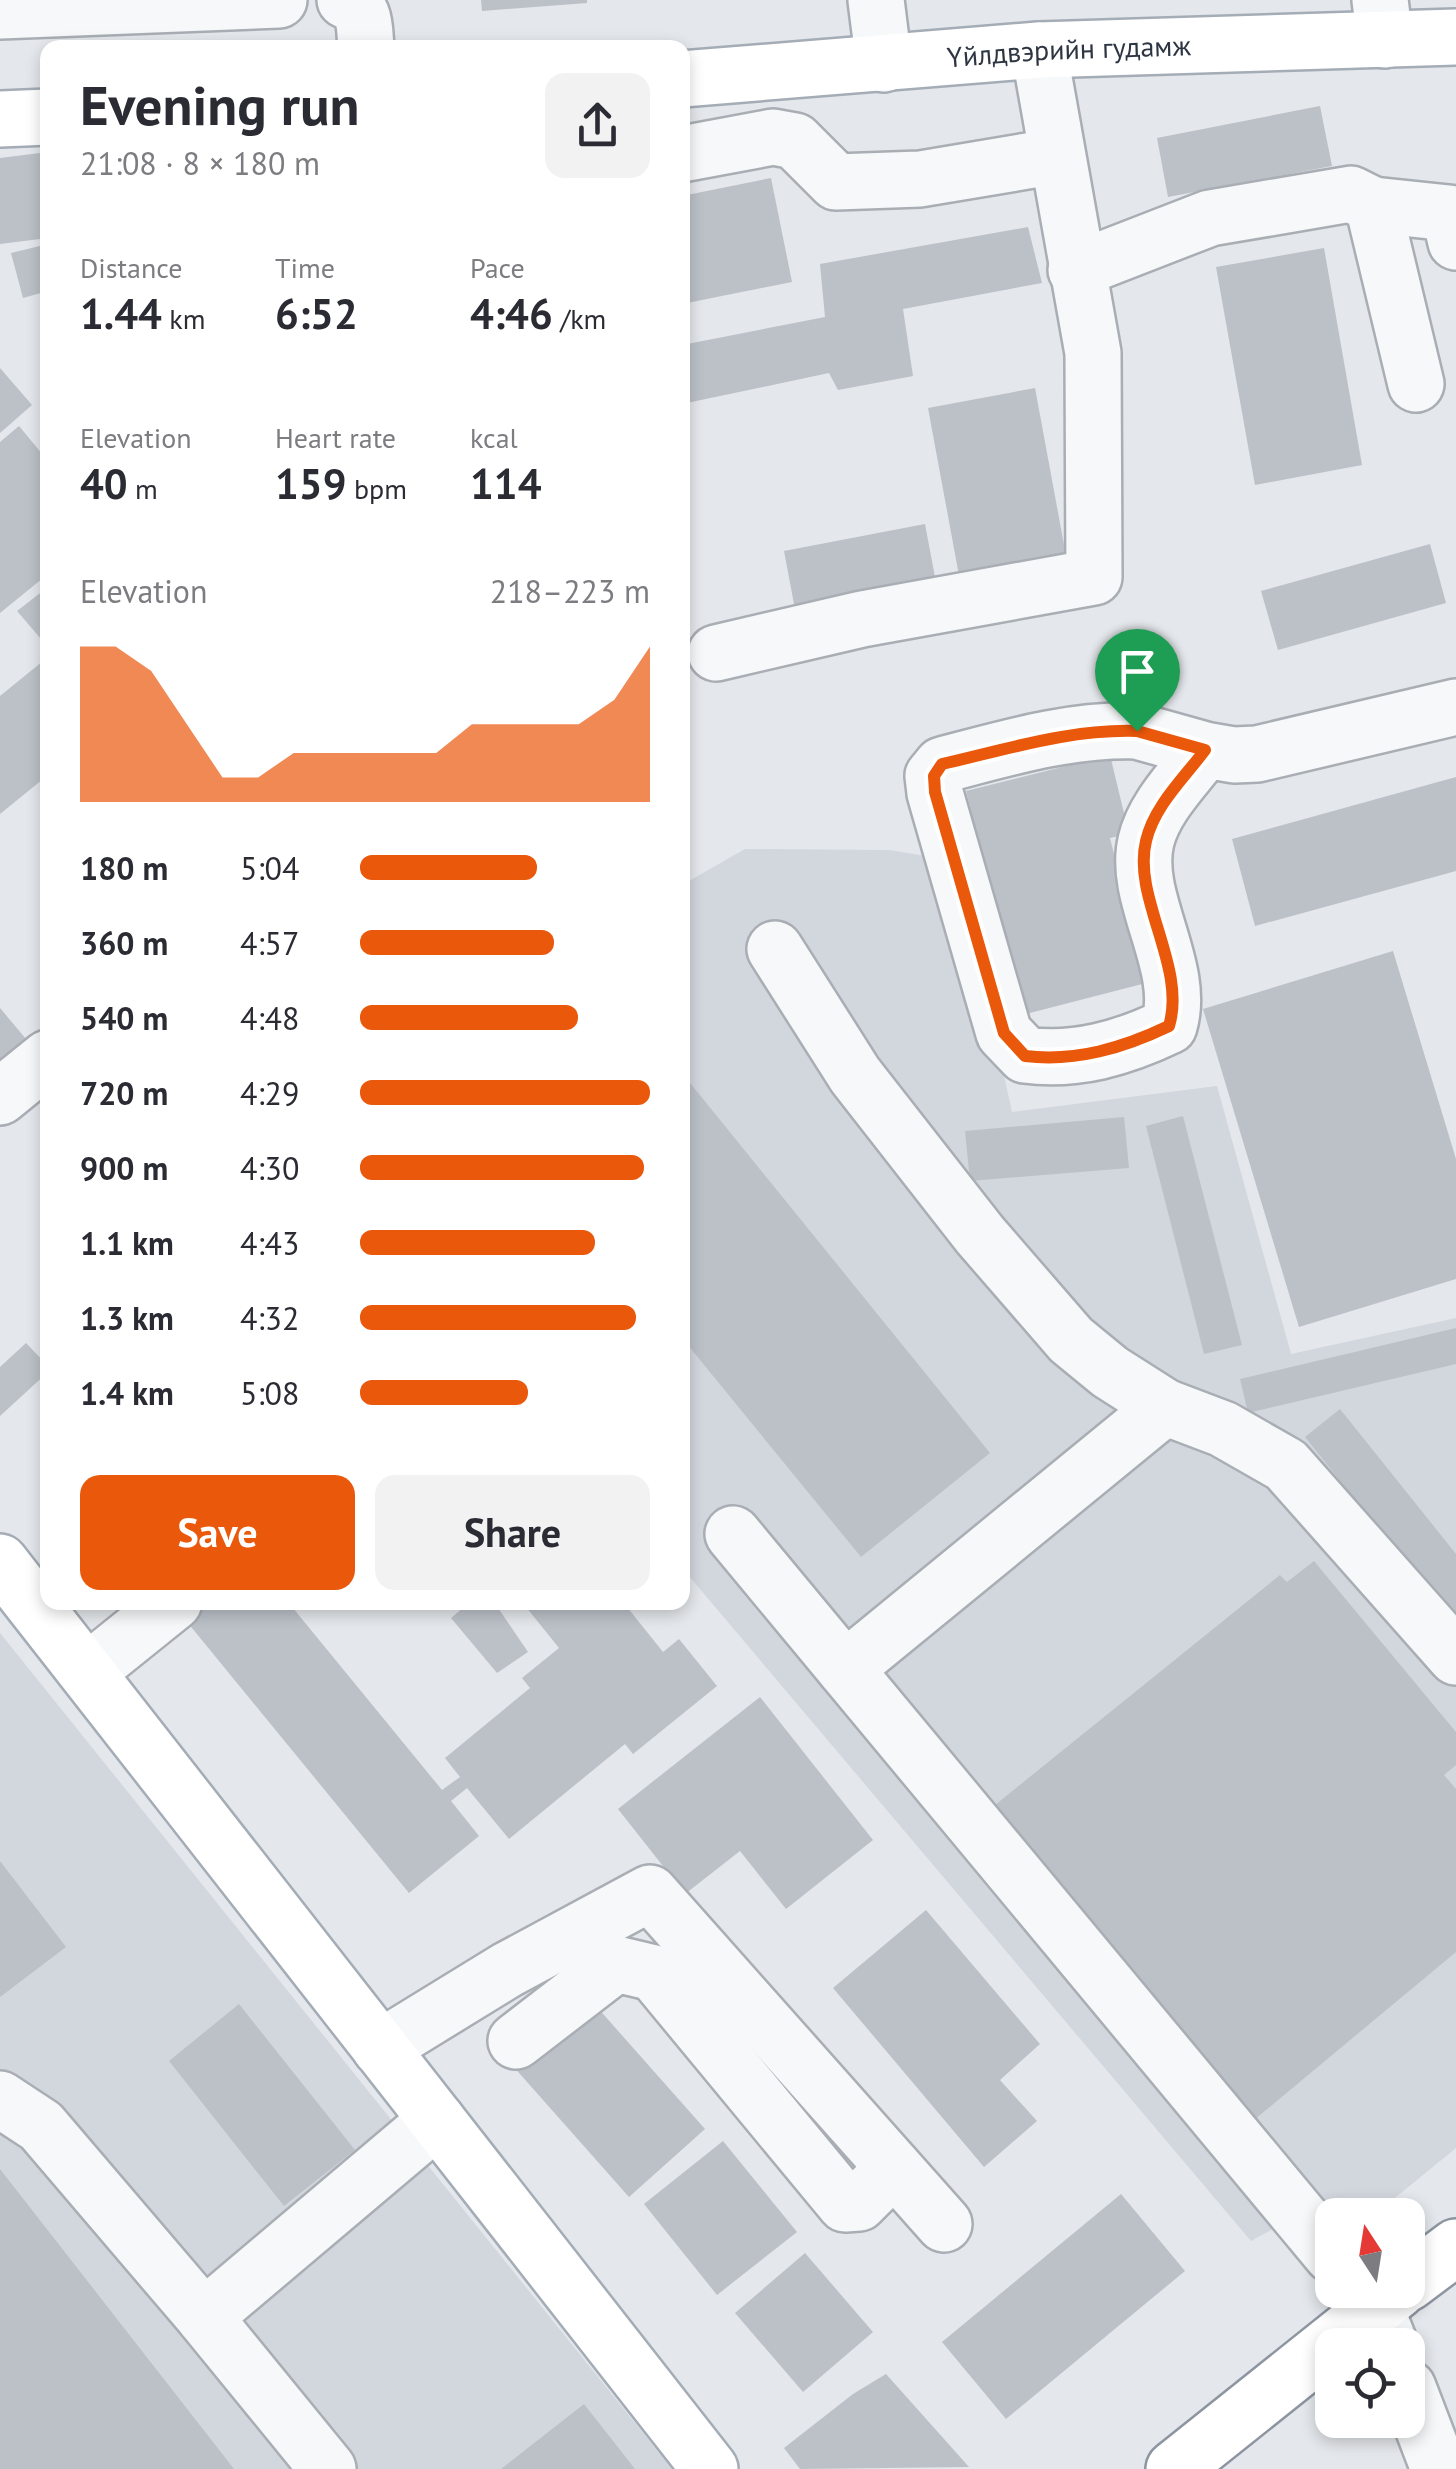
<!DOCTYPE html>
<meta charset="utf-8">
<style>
:root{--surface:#fff;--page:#f2f2f3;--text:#2b2b33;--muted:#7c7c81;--accent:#ea580c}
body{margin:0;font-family:"PT Sans",sans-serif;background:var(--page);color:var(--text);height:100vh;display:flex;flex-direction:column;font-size:38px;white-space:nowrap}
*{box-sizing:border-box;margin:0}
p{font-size:32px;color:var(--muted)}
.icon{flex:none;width:55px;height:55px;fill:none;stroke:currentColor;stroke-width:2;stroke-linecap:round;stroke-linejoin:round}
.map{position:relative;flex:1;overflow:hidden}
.side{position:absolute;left:40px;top:40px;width:650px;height:1570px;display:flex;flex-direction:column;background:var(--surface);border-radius:20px;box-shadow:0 5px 15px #0003}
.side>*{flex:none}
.needle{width:65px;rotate:348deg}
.tools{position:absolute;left:1315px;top:2198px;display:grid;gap:20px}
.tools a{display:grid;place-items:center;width:110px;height:110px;border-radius:20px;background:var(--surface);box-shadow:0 5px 15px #0003;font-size:50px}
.pin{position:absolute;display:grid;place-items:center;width:85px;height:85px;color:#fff;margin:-102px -42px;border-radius:50% 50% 50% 0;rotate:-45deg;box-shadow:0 0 10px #0007}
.pin .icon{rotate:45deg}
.round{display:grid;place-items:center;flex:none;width:105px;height:105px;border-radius:20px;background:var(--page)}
.overview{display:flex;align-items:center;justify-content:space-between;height:170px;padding:0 40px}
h1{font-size:55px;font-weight:700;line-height:75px}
.metrics{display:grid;grid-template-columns:repeat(3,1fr);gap:15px;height:170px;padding:10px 40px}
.metrics div{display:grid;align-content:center}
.metrics b{font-size:42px;font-weight:700}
.metrics small{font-size:28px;font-weight:400}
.metrics p{font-size:28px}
.chart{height:280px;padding:20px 40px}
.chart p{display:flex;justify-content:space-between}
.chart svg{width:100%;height:180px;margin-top:10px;fill:var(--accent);opacity:.7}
.button{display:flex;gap:20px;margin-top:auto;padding:20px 40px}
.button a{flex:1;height:115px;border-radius:20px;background:var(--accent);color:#fff;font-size:40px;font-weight:700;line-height:115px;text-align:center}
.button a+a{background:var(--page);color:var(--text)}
ul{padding:0 40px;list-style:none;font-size:32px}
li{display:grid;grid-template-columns:160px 120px 1fr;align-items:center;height:75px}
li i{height:25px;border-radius:12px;background:var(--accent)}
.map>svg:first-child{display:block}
.built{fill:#d2d6dd}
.building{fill:#bcc1c8}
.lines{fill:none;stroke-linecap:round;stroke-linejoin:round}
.minor-casing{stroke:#a9aeb5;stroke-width:60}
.major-casing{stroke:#a4acb6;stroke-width:60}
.highway-casing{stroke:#8d95a1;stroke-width:60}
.minor{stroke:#f7f8f9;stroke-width:55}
.major{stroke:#fff;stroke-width:55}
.highway{stroke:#fff;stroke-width:55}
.route-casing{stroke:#fff;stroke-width:20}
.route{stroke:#ea580c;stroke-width:12}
.labels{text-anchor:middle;stroke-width:10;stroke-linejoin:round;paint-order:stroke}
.street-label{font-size:28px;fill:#2d3542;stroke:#f4f6f8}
</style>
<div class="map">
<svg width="1456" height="2469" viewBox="0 0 1456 2469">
<rect width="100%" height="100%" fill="#e4e7eb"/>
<!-- built -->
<g class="built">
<path d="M 745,849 L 889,850 L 957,861 L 1012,1112 L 1217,1086 L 1291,1354 L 1456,1318 L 1456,2148 L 1374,2215 L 1332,2215 L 1286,2222 L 1251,2241 L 683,1569 L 682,885 Z"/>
<path d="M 0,1633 L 672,2469 L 0,2469 Z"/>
</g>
<!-- building -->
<g class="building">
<path d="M 481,0 L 587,0 L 587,3 L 482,11 Z"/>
<path d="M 1320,106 L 1332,166 L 1168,197 L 1157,138 Z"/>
<path d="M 48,152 L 48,238 L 0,244 L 0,158 Z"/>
<path d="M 771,178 L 792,282 L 682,304 L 682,196 Z"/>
<path d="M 1028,227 L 1042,283 L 903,309 L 913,376 L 838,390 L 829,373 L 682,404 L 682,345 L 825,317 L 820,264 Z"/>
<path d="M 48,244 L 48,291 L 23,298 L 11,253 Z"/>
<path d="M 1324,248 L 1362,465 L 1255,485 L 1216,267 Z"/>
<path d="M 0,368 L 32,405 L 0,433 Z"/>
<path d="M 1035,388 L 1067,561 L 960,581 L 928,408 Z"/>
<path d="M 19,426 L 48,461 L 48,574 L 0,613 L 0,442 Z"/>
<path d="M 925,524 L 938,593 L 797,620 L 784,551 Z"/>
<path d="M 1430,544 L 1446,603 L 1278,650 L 1261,591 Z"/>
<path d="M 48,587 L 48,647 L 17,611 Z"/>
<path d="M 48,657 L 48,775 L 0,814 L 0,696 Z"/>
<path d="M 1110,755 L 1129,834 L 1110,838 L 1146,983 L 1022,1015 L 966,791 Z"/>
<path d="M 1456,777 L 1456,871 L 1255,926 L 1232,839 Z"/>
<path d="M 1393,951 L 1456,1159 L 1456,1279 L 1299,1327 L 1203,1009 Z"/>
<path d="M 0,1008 L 26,1039 L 0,1061 Z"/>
<path d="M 682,1073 L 990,1453 L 861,1557 L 682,1338 Z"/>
<path d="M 1183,1116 L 1242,1345 L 1204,1354 L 1146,1126 Z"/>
<path d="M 1124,1117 L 1129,1168 L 970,1181 L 965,1131 Z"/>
<path d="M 1456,1328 L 1456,1364 L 1248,1413 L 1240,1379 Z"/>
<path d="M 26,1343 L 48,1366 L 48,1372 L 0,1416 L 0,1367 Z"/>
<path d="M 1340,1409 L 1456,1554 L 1456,1626 L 1305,1437 Z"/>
<path d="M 1314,1561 L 1456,1732 L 1456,1765 L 1444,1775 L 1456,1789 L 1456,1952 L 1254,2120 L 1071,1898 L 1053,1913 L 987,1826 L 1003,1814 L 995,1805 L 1280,1575 L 1287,1582 Z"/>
<path d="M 201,1602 L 288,1602 L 442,1790 L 460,1777 L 445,1758 L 530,1688 L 522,1678 L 559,1648 L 522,1602 L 623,1602 L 663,1652 L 679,1639 L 717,1686 L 633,1754 L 625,1744 L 509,1839 L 467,1788 L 451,1801 L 479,1836 L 409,1893 L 183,1617 Z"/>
<path d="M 470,1602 L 494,1602 L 528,1652 L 497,1673 L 451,1618 Z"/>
<path d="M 760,1697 L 873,1840 L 786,1909 L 740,1851 L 685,1894 L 618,1809 Z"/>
<path d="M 0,1861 L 66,1947 L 0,1997 Z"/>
<path d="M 926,1910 L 1040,2044 L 1000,2080 L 1037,2121 L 984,2167 L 833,1988 Z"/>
<path d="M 588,1997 L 705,2129 L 629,2197 L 512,2065 Z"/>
<path d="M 239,2004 L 355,2150 L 284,2206 L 169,2061 Z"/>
<path d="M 723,2141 L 797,2232 L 717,2295 L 644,2204 Z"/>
<path d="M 0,2169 L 234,2469 L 0,2469 Z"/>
<path d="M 1121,2194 L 1185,2271 L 1006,2419 L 942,2342 Z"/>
<path d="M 805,2253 L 873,2332 L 803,2392 L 735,2313 Z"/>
<path d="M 886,2374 L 969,2467 L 800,2469 L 784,2448 L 853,2394 Z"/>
<path d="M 584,2404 L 635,2469 L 501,2469 Z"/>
</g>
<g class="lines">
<defs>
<g id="minor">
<path d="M 345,0 C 367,9 364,26 366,48"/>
<path d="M 876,0 L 884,64"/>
<path d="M 1380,0 L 1385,40"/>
<path d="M 0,11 L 279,0"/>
<path d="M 682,154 L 773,137 L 795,141 L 836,182 L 920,179 L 1057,156"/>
<path d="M 1373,205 L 1449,213 L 1456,242"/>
<path d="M 1076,270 L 1210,218 L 1351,194 L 1373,205 L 1416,384"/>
<path d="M 716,653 L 862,619 L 1094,577 L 1093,353 L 1039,50"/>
<path d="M 1205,750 C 1184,778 1154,807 1146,841 C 1132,898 1187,967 1169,1026 C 1123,1048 1076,1062 1025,1055 L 1004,1033 L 935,793 L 933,776 L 942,765 C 1007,748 1069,729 1137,731 L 1205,750 L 1234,755 L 1257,754 L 1456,707"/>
<path d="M 775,949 L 855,1075 L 980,1235 L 1071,1340 L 1110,1372 L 1165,1407 L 1223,1429 L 1286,1465 L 1456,1657"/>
<path d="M 0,1097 L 48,1058"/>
<path d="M 733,1534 L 845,1669 L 1165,1407"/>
<path d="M 845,1669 L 1332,2255"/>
<path d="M 87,1672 L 174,1602"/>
<path d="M 516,2041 L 616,1964 L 654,1973 L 845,2204 L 859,2203 L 894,2168"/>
<path d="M 380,2048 L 507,1970 L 650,1893 L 944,2224"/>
<path d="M 0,2099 L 41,2126 L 204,2317 L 328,2469"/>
<path d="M 1361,2290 L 1375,2307 L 1390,2345"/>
<path d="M 204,2317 L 437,2120"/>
<path d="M 1408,2388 L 1439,2469"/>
</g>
<g id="major">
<path id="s1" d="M 682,79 L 1039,50 L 1456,37"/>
<path d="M 0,119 L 48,117"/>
<path d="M 0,1562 L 710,2469"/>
</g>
<g id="highway">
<path d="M 1408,2283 L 1456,2247"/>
<path d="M 1174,2469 L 1398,2290"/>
</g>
</defs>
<!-- minor casing -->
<use href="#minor" class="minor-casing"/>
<!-- major casing -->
<use href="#major" class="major-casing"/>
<!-- highway casing -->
<use href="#highway" class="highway-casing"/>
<!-- minor -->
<use href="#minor" class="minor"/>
<!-- major -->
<use href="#major" class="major"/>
<!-- highway -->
<use href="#highway" class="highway"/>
</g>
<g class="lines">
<defs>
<path id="route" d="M 1137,731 L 1205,750 C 1184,778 1154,806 1146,841 C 1132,898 1187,967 1169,1026 C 1123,1048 1076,1062 1025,1056 L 1004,1033 L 935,792 L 934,776 L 942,764 C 1008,749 1069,729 1137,731 Z"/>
</defs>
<!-- route casing -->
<use href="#route" class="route-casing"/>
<!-- route -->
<use href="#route" class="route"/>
</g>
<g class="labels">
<!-- street labels -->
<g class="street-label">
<text dy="10" stroke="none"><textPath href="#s1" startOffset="388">Yйлдвэрийн гудамж</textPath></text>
</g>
</g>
</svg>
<div class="tools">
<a><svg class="needle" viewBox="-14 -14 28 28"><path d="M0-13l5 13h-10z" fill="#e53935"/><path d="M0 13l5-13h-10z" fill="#7c7c81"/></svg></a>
<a><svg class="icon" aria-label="locate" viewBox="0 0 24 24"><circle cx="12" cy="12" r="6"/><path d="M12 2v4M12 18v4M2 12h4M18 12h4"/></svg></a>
</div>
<div class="pin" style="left:1137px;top:731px;background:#1e9e55"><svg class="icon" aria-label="arrive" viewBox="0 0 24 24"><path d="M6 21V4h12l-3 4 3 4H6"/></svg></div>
<section class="side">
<div class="overview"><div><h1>Evening run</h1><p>21:08 · 8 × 180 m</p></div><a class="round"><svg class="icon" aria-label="share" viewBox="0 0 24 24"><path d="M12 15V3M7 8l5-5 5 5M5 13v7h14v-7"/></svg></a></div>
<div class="metrics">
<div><p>Distance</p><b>1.44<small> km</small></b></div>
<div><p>Time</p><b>6:52</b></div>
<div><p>Pace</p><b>4:46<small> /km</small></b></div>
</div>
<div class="metrics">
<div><p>Elevation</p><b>40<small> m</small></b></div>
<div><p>Heart rate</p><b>159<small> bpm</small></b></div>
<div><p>kcal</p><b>114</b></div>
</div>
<div class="chart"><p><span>Elevation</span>218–223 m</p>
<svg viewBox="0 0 160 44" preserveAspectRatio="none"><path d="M0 44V6L10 6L20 12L30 25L40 38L50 38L60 32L70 32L80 32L90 32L100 32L110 25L120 25L130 25L140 25L150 19L160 6V44z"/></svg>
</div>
<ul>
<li><b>180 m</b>5:04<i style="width:61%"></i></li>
<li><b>360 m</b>4:57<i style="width:67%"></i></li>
<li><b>540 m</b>4:48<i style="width:75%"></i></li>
<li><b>720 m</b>4:29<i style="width:100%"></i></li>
<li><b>900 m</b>4:30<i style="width:98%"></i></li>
<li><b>1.1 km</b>4:43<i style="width:81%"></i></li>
<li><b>1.3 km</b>4:32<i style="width:95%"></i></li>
<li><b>1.4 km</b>5:08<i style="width:58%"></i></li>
</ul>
<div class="button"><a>Save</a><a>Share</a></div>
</section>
</div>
